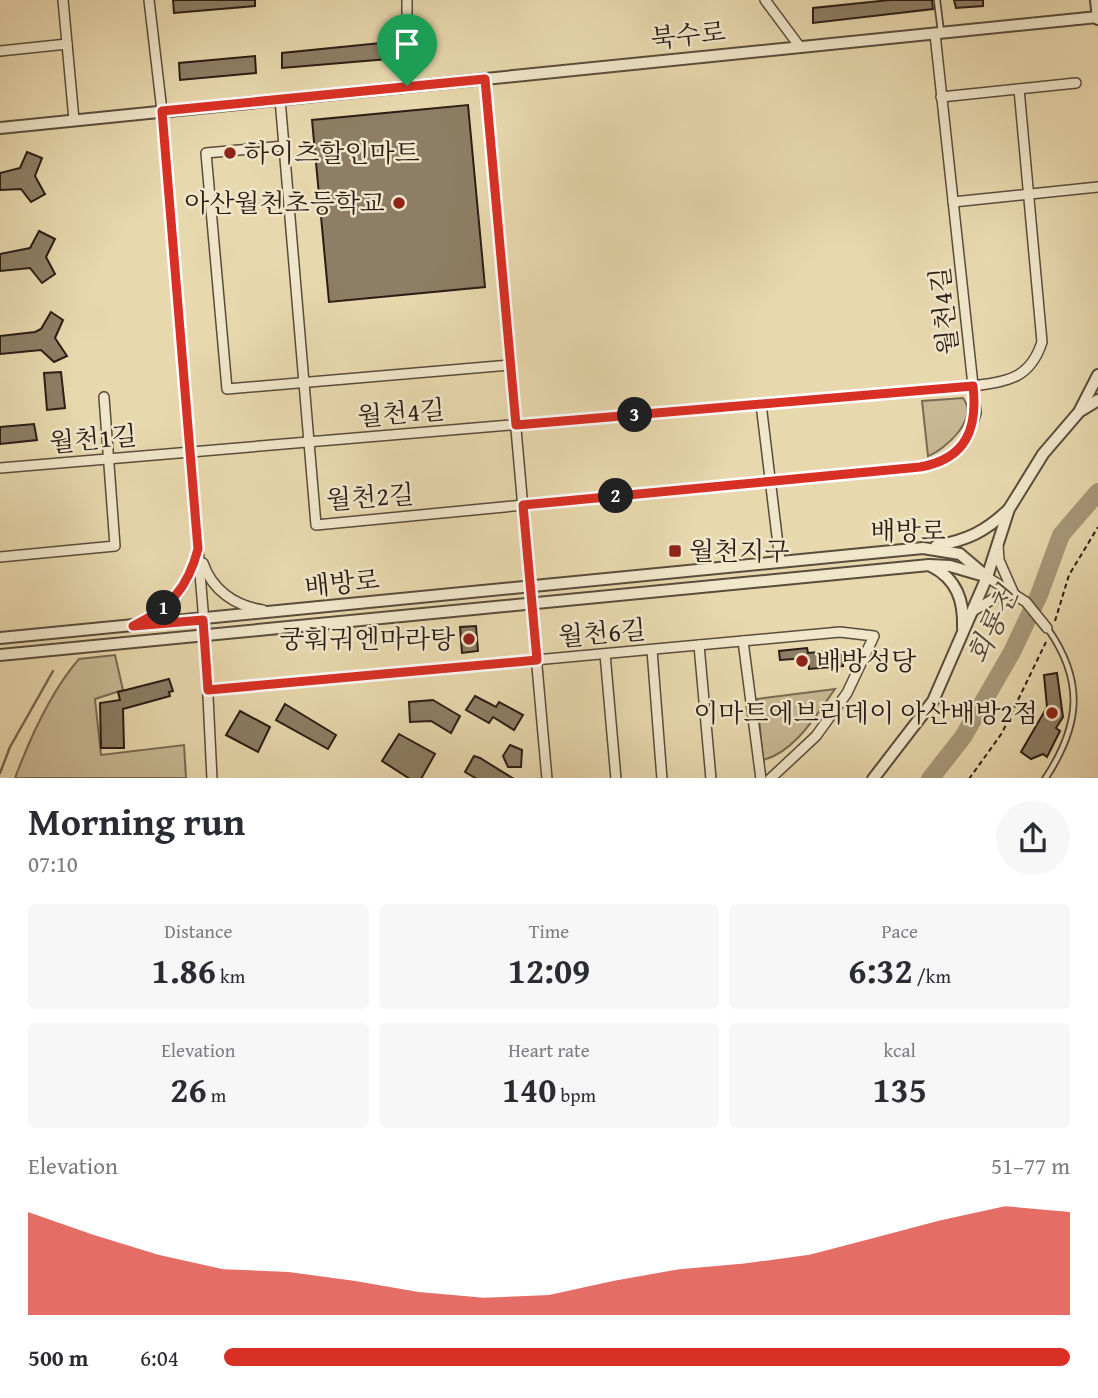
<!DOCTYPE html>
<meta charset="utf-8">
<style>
:root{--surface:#fff;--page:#f7f7f7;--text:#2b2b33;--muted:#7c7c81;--accent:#d93025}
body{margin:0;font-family:"Gentium Book Plus","Noto Serif KR",serif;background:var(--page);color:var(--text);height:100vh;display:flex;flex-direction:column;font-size:26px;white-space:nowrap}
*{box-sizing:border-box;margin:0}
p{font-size:23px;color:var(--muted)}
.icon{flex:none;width:38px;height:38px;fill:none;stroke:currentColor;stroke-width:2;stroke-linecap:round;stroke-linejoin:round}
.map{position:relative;height:778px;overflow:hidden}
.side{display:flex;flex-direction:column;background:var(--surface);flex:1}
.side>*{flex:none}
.pin{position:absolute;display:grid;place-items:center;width:60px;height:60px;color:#fff;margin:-72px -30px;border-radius:50% 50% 50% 0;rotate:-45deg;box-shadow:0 0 7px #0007}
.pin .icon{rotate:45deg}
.km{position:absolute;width:35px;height:35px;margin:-18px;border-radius:50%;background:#222;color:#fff;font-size:19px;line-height:35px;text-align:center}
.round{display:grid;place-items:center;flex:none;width:74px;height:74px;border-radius:37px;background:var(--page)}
.summary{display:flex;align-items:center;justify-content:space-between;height:119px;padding:0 28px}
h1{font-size:38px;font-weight:800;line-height:52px}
.stats{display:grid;grid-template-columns:repeat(3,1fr);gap:10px;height:119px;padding:7px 28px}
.stats div{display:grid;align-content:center;border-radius:7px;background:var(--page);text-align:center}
.stats b{font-size:35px;font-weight:800}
.stats small{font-size:19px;font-weight:400}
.stats p{font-size:19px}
.chart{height:196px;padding:14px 28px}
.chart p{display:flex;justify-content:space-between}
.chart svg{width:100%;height:126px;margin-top:7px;fill:var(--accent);opacity:.7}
ul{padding:0 28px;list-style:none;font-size:23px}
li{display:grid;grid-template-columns:112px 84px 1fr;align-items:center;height:52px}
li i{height:18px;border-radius:9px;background:var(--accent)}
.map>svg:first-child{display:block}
.green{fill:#c8b893;stroke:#7a6a54;stroke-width:2}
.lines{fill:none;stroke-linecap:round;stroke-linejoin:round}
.stream{stroke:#766752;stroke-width:2.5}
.river{stroke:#a8987a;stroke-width:18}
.building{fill:#8d7e65;stroke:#2b1d16;stroke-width:2}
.service-casing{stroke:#5a4c3c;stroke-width:8}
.minor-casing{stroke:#5a4c3c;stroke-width:12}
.tertiary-casing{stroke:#5a4c3c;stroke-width:14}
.path{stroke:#2b1d16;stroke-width:2;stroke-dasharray:5 3.5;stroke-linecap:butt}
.service{stroke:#f0e6ca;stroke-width:4.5}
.minor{stroke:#f0e6ca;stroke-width:9}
.tertiary{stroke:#f0e6ca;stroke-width:10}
.route-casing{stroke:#fff;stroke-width:14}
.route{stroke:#d93025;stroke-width:9}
.poi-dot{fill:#8f2418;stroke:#f0e6ca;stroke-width:2.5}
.labels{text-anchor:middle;stroke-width:5;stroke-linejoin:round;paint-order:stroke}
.street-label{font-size:26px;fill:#2b1d16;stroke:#f0e6ca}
.poi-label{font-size:26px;fill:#2b1d16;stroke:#f0e6ca;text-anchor:start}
.water-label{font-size:28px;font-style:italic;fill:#574839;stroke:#f0e6ca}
</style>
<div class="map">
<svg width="1098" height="779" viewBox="0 0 1098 779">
<rect width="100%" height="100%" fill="#e8d8ad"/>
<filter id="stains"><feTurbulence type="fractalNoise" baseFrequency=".00286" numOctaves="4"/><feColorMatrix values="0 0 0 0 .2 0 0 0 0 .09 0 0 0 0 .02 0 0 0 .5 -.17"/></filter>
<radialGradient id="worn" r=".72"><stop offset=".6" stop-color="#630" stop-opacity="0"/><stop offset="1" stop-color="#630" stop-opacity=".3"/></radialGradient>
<!-- green -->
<g class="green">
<path d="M 963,398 C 979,419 946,449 928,456 L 922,401 Z"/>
<path d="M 115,655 L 123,690 L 95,699 L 101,755 L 184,745 L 186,778 L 15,778 C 30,738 51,691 79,659 Z"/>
<path d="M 835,689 C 817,714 795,752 763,760 L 757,699 Z"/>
</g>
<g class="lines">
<!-- stream -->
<path class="stream" d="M 0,773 L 10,747 L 53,671"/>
<!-- river -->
<path class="river" d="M 930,779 L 963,737 L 1012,652 L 1039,595 L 1061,535 L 1098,492"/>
</g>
<!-- building -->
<g class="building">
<path d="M 173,0 L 255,0 L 255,6 L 174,13 Z"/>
<path d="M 890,0 L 932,0 L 933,9 L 813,23 L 813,8 Z"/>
<path d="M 954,0 L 983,0 L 983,6 L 956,8 Z"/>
<path d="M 400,41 L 400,58 L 282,68 L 282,53 Z"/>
<path d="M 255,56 L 256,73 L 180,80 L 179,63 Z"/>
<path d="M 468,105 L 485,287 L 329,302 L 312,120 Z"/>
<path d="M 27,152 L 42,158 L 35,176 L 45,194 L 31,202 L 21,189 L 0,190 L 0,173 L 20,168 Z"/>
<path d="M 39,231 L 55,239 L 46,257 L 55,274 L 42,283 L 30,268 L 0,271 L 0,254 L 30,248 Z"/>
<path d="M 51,312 L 63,320 L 55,338 L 67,356 L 54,362 L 41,350 L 0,354 L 0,336 L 35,332 L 41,329 Z"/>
<path d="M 61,372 L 65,408 L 47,410 L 44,373 Z"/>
<path d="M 34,424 L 37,440 L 0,444 L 0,427 Z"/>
<path d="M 476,626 L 478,651 L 462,653 L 460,627 Z"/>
<path d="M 807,648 L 808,653 L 842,650 L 843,666 L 809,669 L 808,658 L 780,660 L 779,651 Z"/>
<path d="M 1057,673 L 1063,717 L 1056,728 L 1060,731 L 1047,757 L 1043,754 L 1031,759 L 1021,752 L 1047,707 L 1044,675 Z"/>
<path d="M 169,679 L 173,691 L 169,692 L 170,696 L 123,709 L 124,748 L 101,748 L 100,703 L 120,700 L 118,692 Z"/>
<path d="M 475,696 L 496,707 L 499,702 L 523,715 L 514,730 L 493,717 L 489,723 L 466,710 Z"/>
<path d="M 433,700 L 460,716 L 451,733 L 431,721 L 410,722 L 409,702 Z"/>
<path d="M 285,704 L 336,735 L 328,749 L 276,720 Z"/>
<path d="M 240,711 L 270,727 L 258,752 L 226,735 Z"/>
<path d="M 399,734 L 435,754 L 421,779 L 410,779 L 382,761 Z"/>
<path d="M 510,745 L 522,750 L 521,767 L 508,767 L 503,756 Z"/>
<path d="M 474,756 L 480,758 L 514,779 L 477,779 L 465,772 Z"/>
</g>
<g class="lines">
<defs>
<g id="service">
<path d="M 937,0 L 941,32"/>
<path d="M 1045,779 C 1080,726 1085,682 1048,629"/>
</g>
<g id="minor">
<path d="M 63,0 L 74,120"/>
<path d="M 149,0 L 162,111 L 205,634 L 212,779"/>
<path d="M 407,0 L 407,86"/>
<path d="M 765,0 L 800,47"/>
<path d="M 0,51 L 67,44"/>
<path d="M 485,79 L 547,779"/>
<path d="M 941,97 L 1076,83"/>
<path d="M 280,99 L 316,525 L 920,467 C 954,461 966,446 976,413 L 935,34"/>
<path d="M 284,146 L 206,153 L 227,389 L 510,365"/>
<path d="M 953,202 L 1098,187"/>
<path d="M 761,404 L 780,561"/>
<path d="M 0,468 L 973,386 C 1008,381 1030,379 1042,342 L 1019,89"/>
<path d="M 0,557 L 115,546 L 104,397"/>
<path d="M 203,563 C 212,590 235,606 263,610"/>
<path d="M 987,577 L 1026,602 L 1047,628"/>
<path d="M 973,611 L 993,599 L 1014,594 L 999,560 L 998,545"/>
<path d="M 141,622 C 169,609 188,587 196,558"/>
<path d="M 743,641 L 761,779"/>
<path d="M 699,645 L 711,779"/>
<path d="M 652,650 L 662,779"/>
<path d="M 605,654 L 616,779"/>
<path d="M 208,690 L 840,632 L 874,636 L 847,693 L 816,736 L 770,779"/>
</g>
<g id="tertiary">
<path d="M 1096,0 L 1098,19"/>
<path d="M 0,128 L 1098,17"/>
<path d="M 1082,410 L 1098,400"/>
<path d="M 936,546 C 967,540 985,532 1008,510"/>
<path d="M 931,566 C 957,579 964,601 963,628"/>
<path d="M 0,638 L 923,548 L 960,554 L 987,577"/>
<path d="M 0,655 L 929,565 L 950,566 L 981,575"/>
<path d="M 873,779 L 933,701 L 987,577 L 1009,509 L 1043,454 L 1079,412 L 1098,375"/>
</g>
</defs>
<!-- service casing -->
<use href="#service" class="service-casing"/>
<!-- minor casing -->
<use href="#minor" class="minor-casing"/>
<!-- tertiary casing -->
<use href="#tertiary" class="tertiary-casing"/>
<!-- path -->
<g class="path">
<path d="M 1055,621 L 1069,575 L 1098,527"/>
<path d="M 969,779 L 1002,733 L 1046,642"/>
</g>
<!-- service -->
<use href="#service" class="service"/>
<!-- minor -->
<use href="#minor" class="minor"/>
<!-- tertiary -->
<use href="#tertiary" class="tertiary"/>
</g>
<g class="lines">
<defs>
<path id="route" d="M 485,79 L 516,425 L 973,386 C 978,429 966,459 920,467 L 523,505 L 537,660 L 208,690 L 203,620 L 133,626 C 169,609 188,588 198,549 L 162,111 Z"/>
</defs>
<!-- route casing -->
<use href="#route" class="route-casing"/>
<!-- route -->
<use href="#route" class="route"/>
</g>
<!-- markers -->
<g class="poi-dot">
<circle cx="230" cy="153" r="7"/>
<circle cx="399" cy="203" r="7"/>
<rect x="668" y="544" width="14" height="14" rx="3.5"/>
<circle cx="469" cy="639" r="7"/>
<circle cx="802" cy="661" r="7"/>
<circle cx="1052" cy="713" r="7"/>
</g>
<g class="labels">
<!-- street labels -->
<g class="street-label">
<text transform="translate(688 35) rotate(-6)" y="9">북수로</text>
<text transform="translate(944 311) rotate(-96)" y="9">월천4길</text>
<text transform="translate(401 413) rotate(-5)" y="9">월천4길</text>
<text transform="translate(93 439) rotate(-5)" y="9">월천1길</text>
<text transform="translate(370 497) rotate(-4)" y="9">월천2길</text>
<text x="908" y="540">배방로</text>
<text transform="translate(342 583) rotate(-6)" y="9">배방로</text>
<text transform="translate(602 633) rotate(-5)" y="9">월천6길</text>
</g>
<!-- poi labels -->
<g class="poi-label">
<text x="244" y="162">하이츠할인마트</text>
<text x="385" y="212" text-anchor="end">아산월천초등학교</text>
<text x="689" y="560">월천지구</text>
<text x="455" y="648" text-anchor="end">궁훠궈엔마라탕</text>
<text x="816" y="670">배방성당</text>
<text x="1038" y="722" text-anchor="end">이마트에브리데이 아산배방2점</text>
</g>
<!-- water labels -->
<g class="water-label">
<text transform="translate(992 625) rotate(-65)" y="10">회룡천</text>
</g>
</g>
<rect width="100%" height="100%" filter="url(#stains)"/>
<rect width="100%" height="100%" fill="url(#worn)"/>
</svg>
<div class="pin" style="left:407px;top:86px;background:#1e9e55"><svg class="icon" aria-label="arrive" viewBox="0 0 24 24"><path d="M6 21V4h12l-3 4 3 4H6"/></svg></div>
<b class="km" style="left:164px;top:608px">1</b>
<b class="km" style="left:616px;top:496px">2</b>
<b class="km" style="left:635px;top:415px">3</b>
</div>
<section class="side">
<div class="summary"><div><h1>Morning run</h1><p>07:10</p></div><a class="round"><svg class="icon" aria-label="share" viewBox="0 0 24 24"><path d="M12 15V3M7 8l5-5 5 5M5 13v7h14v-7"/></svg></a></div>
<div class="stats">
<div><p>Distance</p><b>1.86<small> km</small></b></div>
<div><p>Time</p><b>12:09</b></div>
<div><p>Pace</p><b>6:32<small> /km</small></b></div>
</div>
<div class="stats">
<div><p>Elevation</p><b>26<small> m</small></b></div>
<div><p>Heart rate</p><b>140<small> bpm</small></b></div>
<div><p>kcal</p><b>135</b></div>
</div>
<div class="chart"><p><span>Elevation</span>51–77 m</p>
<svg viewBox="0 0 160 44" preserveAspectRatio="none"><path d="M0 44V8L10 16L20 23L30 28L40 29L50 32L60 36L70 38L80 37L90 32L100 28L110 26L120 23L130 17L140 11L150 6L160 8V44z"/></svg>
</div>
<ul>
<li><b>500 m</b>6:04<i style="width:100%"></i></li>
</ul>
</section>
